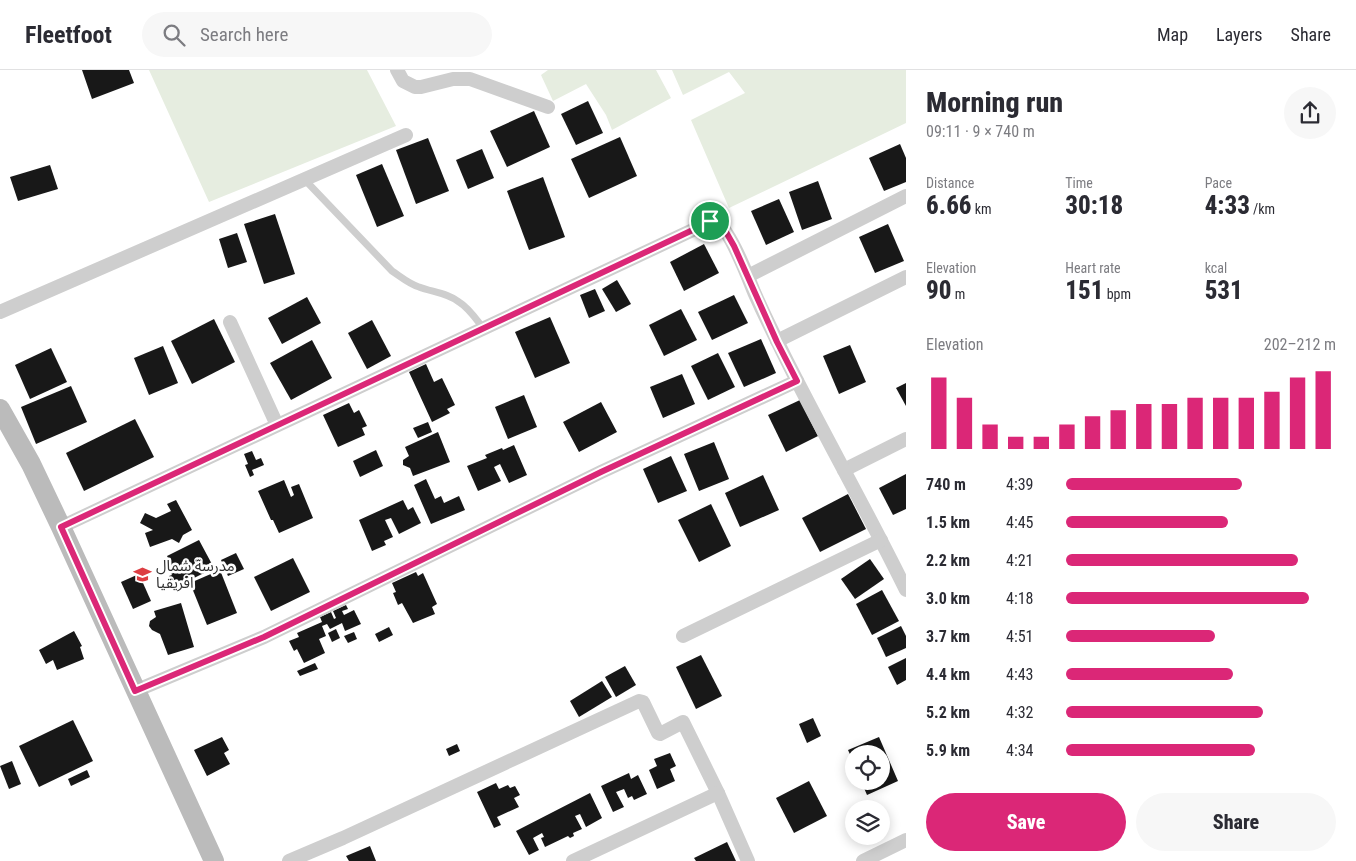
<!DOCTYPE html>
<meta charset="utf-8">
<style>
:root{--surface:#fff;--page:#f7f7f7;--text:#2b2b33;--muted:#7c7c81;--line:#e1e1e2;--accent:#db2777}
body{margin:0;font-family:"Roboto Condensed","Noto Sans Arabic",sans-serif;background:var(--page);color:var(--text);height:100vh;display:flex;flex-direction:column;font-size:19px;white-space:nowrap}
*{box-sizing:border-box;margin:0}
p{font-size:16px;color:var(--muted)}
.icon{flex:none;width:28px;height:28px;fill:none;stroke:currentColor;stroke-width:2;stroke-linecap:round;stroke-linejoin:round}
.map{position:relative;flex:1;overflow:hidden}
.side{display:flex;flex-direction:column;background:var(--surface);width:450px}
.side>*{flex:none}
.controls{position:absolute;left:845px;top:675px;display:grid;gap:10px}
.controls a{display:grid;place-items:center;width:45px;height:45px;border-radius:50%;background:var(--surface);box-shadow:0 2px 12px #0003;font-size:25px}
.pin{position:absolute;display:grid;place-items:center;width:42px;height:42px;color:#fff;margin:-21px;border:2px solid #fff;border-radius:50%;box-shadow:0 1px 5px #0007}
.round{display:grid;place-items:center;flex:none;width:52px;height:52px;border-radius:26px;background:var(--page)}
.head{display:flex;align-items:center;justify-content:space-between;height:85px;padding:0 20px}
h1{font-size:28px;font-weight:800;line-height:38px}
.stats{display:grid;grid-template-columns:repeat(3,1fr);gap:8px;height:85px;padding:5px 20px}
.stats div{display:grid;align-content:center}
.stats b{font-size:25px;font-weight:800}
.stats small{font-size:14px;font-weight:400}
.stats p{font-size:14px}
.chart{height:140px;padding:10px 20px}
.chart p{display:flex;justify-content:space-between}
.chart svg{width:100%;height:90px;margin-top:5px;stroke:var(--accent);stroke-width:6}
.button{display:flex;gap:10px;margin-top:auto;padding:10px 20px}
.button a{flex:1;height:58px;border-radius:30px;background:var(--accent);color:#fff;font-size:20px;font-weight:800;line-height:58px;text-align:center}
.button a+a{background:var(--page);color:var(--text)}
ul{padding:0 20px;list-style:none;font-size:16px}
li{display:grid;grid-template-columns:80px 60px 1fr;align-items:center;height:38px}
li i{height:12px;border-radius:6px;background:var(--accent)}
header{display:flex;align-items:center;gap:30px;box-sizing:border-box;height:70px;padding:0 25px;background:var(--surface);border-bottom:1px solid var(--line)}
header strong{font-size:24px}
nav{display:flex;gap:28px;margin-inline-start:auto;font-size:18px}
.search{width:350px;height:45px;background:var(--page);display:flex;align-items:center;gap:12px;box-sizing:border-box;padding:0 18px;border-radius:28px;color:var(--muted);font-size:19px}
main{display:flex;flex:1;min-height:0}
.map>svg:first-child{display:block}
.green{fill:#e6ede0}
.building{fill:#181818}
.lines{fill:none;stroke-linecap:round;stroke-linejoin:round}
.lane{stroke:#cecece;stroke-width:7}
.street{stroke:#cecece;stroke-width:14}
.secondary{stroke:#bbb;stroke-width:20}
.route-casing{stroke:#fff;stroke-width:10}
.route{stroke:#db2777;stroke-width:6}
.labels{text-anchor:middle;stroke-width:5;stroke-linejoin:round;paint-order:stroke}
.poi-label{font-size:15px;fill:#313131;stroke:#fff;text-anchor:start}
</style>
<header>
<strong>Fleetfoot</strong>
<div class="search"><svg class="icon" aria-label="search" viewBox="0 0 24 24"><circle cx="10" cy="10" r="6"/><path d="M15 15l6 6"/></svg>Search here</div>
<nav><a>Map</a><a>Layers</a><a>Share</a></nav>
</header>
<main>
<div class="map">
<svg width="906" height="791" viewBox="0 0 906 791">
<rect width="100%" height="100%" fill="#fff"/>
<!-- green -->
<g class="green">
<path d="M 149,0 L 367,0 L 396,56 L 209,132 Z"/>
<path d="M 548,0 L 656,0 L 671,28 L 612,60 L 606,45 L 586,14 L 553,31 L 541,5 Z"/>
<path d="M 672,0 L 906,0 L 906,53 L 729,138 L 691,50 L 745,23 L 729,2 L 683,25 Z"/>
</g>
<!-- building -->
<g class="building">
<path d="M 82,0 L 129,0 L 134,13 L 92,29 Z"/>
<path d="M 588,31 L 603,63 L 576,75 L 561,44 Z"/>
<path d="M 534,41 L 550,77 L 507,97 L 490,61 Z"/>
<path d="M 620,67 L 637,106 L 589,128 L 571,89 Z"/>
<path d="M 428,68 L 449,121 L 416,134 L 396,80 Z"/>
<path d="M 900,74 L 906,88 L 906,112 L 884,121 L 869,88 Z"/>
<path d="M 482,79 L 494,108 L 468,119 L 456,90 Z"/>
<path d="M 382,94 L 404,146 L 377,157 L 356,105 Z"/>
<path d="M 50,95 L 58,119 L 18,131 L 10,107 Z"/>
<path d="M 543,107 L 565,167 L 529,180 L 507,121 Z"/>
<path d="M 818,111 L 832,149 L 802,160 L 789,122 Z"/>
<path d="M 779,129 L 794,162 L 766,175 L 751,141 Z"/>
<path d="M 275,144 L 295,204 L 264,214 L 244,154 Z"/>
<path d="M 888,154 L 904,191 L 875,203 L 859,167 Z"/>
<path d="M 237,163 L 247,192 L 228,198 L 219,169 Z"/>
<path d="M 704,174 L 719,203 L 684,221 L 670,192 Z"/>
<path d="M 617,210 L 631,234 L 616,242 L 602,219 Z"/>
<path d="M 595,219 L 605,241 L 589,248 L 580,225 Z"/>
<path d="M 734,225 L 748,253 L 712,270 L 698,242 Z"/>
<path d="M 307,227 L 321,253 L 282,274 L 268,248 Z"/>
<path d="M 681,239 L 697,270 L 664,286 L 649,255 Z"/>
<path d="M 550,247 L 570,293 L 535,308 L 515,262 Z"/>
<path d="M 214,249 L 235,292 L 192,314 L 171,271 Z"/>
<path d="M 372,250 L 391,286 L 367,299 L 348,263 Z"/>
<path d="M 761,269 L 776,303 L 744,317 L 728,283 Z"/>
<path d="M 312,270 L 332,308 L 291,330 L 270,293 Z"/>
<path d="M 850,275 L 866,312 L 839,324 L 823,286 Z"/>
<path d="M 163,276 L 178,313 L 149,325 L 134,288 Z"/>
<path d="M 51,278 L 67,312 L 30,329 L 15,295 Z"/>
<path d="M 718,283 L 735,317 L 708,330 L 691,296 Z"/>
<path d="M 426,294 L 434,312 L 442,308 L 455,335 L 447,339 L 450,343 L 432,352 L 409,302 Z"/>
<path d="M 682,304 L 695,334 L 663,348 L 650,317 Z"/>
<path d="M 906,313 L 906,336 L 896,318 Z"/>
<path d="M 71,316 L 87,352 L 36,374 L 21,337 Z"/>
<path d="M 524,325 L 537,357 L 508,369 L 495,337 Z"/>
<path d="M 800,330 L 818,366 L 786,382 L 768,345 Z"/>
<path d="M 601,332 L 617,362 L 579,382 L 563,352 Z"/>
<path d="M 349,333 L 354,343 L 359,340 L 367,356 L 362,358 L 365,365 L 338,377 L 323,345 Z"/>
<path d="M 135,349 L 154,387 L 84,421 L 66,383 Z"/>
<path d="M 428,352 L 432,362 L 418,368 L 413,358 Z"/>
<path d="M 438,362 L 450,392 L 413,406 L 410,398 L 403,395 L 403,390 L 409,386 L 405,377 Z"/>
<path d="M 714,372 L 729,409 L 699,421 L 684,384 Z"/>
<path d="M 514,375 L 527,405 L 509,413 L 500,394 L 494,397 L 501,411 L 478,421 L 467,396 L 487,388 L 485,385 L 502,378 L 503,380 Z"/>
<path d="M 376,380 L 383,396 L 360,407 L 353,391 Z"/>
<path d="M 252,381 L 256,390 L 261,388 L 264,395 L 252,400 L 254,405 L 250,407 L 245,395 L 248,394 L 244,384 Z"/>
<path d="M 671,386 L 687,421 L 658,433 L 643,399 Z"/>
<path d="M 906,404 L 906,439 L 893,445 L 879,418 Z"/>
<path d="M 763,405 L 779,440 L 740,457 L 725,423 Z"/>
<path d="M 426,409 L 435,429 L 441,426 L 444,433 L 459,426 L 465,440 L 431,454 L 414,415 Z"/>
<path d="M 284,410 L 291,427 L 294,425 L 291,417 L 299,414 L 313,448 L 279,463 L 273,450 L 271,450 L 258,421 Z"/>
<path d="M 848,424 L 866,459 L 820,482 L 802,448 Z"/>
<path d="M 176,430 L 192,460 L 183,465 L 179,473 L 172,469 L 150,477 L 145,463 L 153,460 L 140,453 L 145,443 L 156,448 L 171,441 L 167,434 Z"/>
<path d="M 403,430 L 408,440 L 413,437 L 421,453 L 399,464 L 391,448 L 385,450 L 393,467 L 384,471 L 386,475 L 372,481 L 359,450 Z"/>
<path d="M 711,434 L 731,476 L 699,492 L 678,450 Z"/>
<path d="M 199,470 L 214,498 L 174,518 L 169,506 L 172,505 L 167,496 L 171,494 L 167,486 Z"/>
<path d="M 236,483 L 244,499 L 228,506 L 221,490 Z"/>
<path d="M 293,488 L 310,522 L 271,541 L 254,507 Z"/>
<path d="M 870,489 L 884,509 L 855,529 L 841,509 Z"/>
<path d="M 220,500 L 237,543 L 207,555 L 190,513 Z"/>
<path d="M 416,502 L 418,506 L 423,503 L 437,534 L 432,537 L 435,544 L 413,553 L 402,533 L 398,535 L 393,523 L 396,522 L 392,513 Z"/>
<path d="M 139,504 L 151,531 L 133,539 L 121,512 Z"/>
<path d="M 882,520 L 899,551 L 872,565 L 856,534 Z"/>
<path d="M 181,533 L 194,577 L 168,585 L 160,564 L 152,560 L 149,556 L 150,551 L 156,547 L 154,541 Z"/>
<path d="M 346,535 L 348,539 L 342,541 L 344,545 L 354,540 L 361,554 L 345,561 L 342,553 L 330,559 L 327,554 L 322,556 L 326,566 L 319,569 L 325,583 L 304,593 L 297,579 L 294,581 L 289,571 L 299,567 L 297,563 L 322,552 L 320,547 L 331,542 L 334,549 L 336,548 L 333,541 Z"/>
<path d="M 901,556 L 906,566 L 906,578 L 886,587 L 877,568 Z"/>
<path d="M 389,557 L 393,565 L 379,572 L 375,564 Z"/>
<path d="M 336,559 L 340,568 L 332,572 L 328,563 Z"/>
<path d="M 74,561 L 82,576 L 80,577 L 84,589 L 57,600 L 53,590 L 46,594 L 39,580 Z"/>
<path d="M 354,562 L 357,569 L 348,573 L 344,566 Z"/>
<path d="M 701,585 L 722,626 L 696,639 L 676,597 Z"/>
<path d="M 906,588 L 906,610 L 897,615 L 888,597 Z"/>
<path d="M 315,593 L 318,599 L 300,606 L 297,601 Z"/>
<path d="M 625,596 L 636,615 L 616,627 L 605,607 Z"/>
<path d="M 602,611 L 612,627 L 579,647 L 570,631 Z"/>
<path d="M 813,648 L 821,666 L 807,673 L 799,654 Z"/>
<path d="M 73,650 L 93,691 L 39,717 L 19,676 Z"/>
<path d="M 222,667 L 229,680 L 224,683 L 230,694 L 207,706 L 194,680 Z"/>
<path d="M 879,667 L 898,711 L 867,725 L 861,711 L 881,711 L 881,684 L 854,684 L 854,693 L 848,680 Z"/>
<path d="M 457,674 L 460,681 L 449,686 L 446,679 Z"/>
<path d="M 670,683 L 676,696 L 670,699 L 675,711 L 657,719 L 649,700 L 657,696 L 654,689 Z"/>
<path d="M 12,691 L 21,714 L 9,719 L 0,696 Z"/>
<path d="M 87,700 L 90,707 L 71,716 L 68,709 Z"/>
<path d="M 629,703 L 631,709 L 638,705 L 647,724 L 634,730 L 632,726 L 628,728 L 624,719 L 616,722 L 624,737 L 613,742 L 601,716 Z"/>
<path d="M 809,711 L 827,746 L 794,763 L 776,728 Z"/>
<path d="M 496,713 L 499,719 L 508,715 L 510,718 L 515,716 L 520,725 L 514,728 L 519,737 L 497,747 L 501,755 L 494,758 L 477,722 Z"/>
<path d="M 590,723 L 602,748 L 586,757 L 580,744 L 575,746 L 582,759 L 573,763 L 574,766 L 570,768 L 568,766 L 545,777 L 541,768 L 544,767 L 542,763 L 533,768 L 539,780 L 529,785 L 516,761 Z"/>
<path d="M 727,772 L 736,791 L 696,791 L 694,788 Z"/>
<path d="M 370,776 L 376,791 L 349,791 L 346,786 Z"/>
</g>
<g class="lines">
<!-- lane -->
<path class="lane" d="M 305,110 L 392,201 C 401,207 409,214 419,217 C 432,222 448,223 459,232 C 469,238 476,249 483,258"/>
<!-- street -->
<g class="street">
<path d="M 397,0 L 403,11 L 415,17 L 421,17 L 453,9 L 470,9 L 548,37"/>
<path d="M 748,206 L 906,126"/>
<path d="M 0,242 L 406,65"/>
<path d="M 230,252 L 277,355"/>
<path d="M 777,271 L 906,207"/>
<path d="M 844,400 L 906,369"/>
<path d="M 61,457 L 714,150 C 728,155 748,207 754,222 C 800,324 857,420 906,520"/>
<path d="M 683,566 L 881,470"/>
<path d="M 135,621 L 264,567 L 601,402 L 797,311"/>
<path d="M 289,791 L 343,768 L 639,631 L 643,632 L 658,663 L 660,664 L 683,652 L 718,723 L 748,791"/>
<path d="M 573,791 L 718,723"/>
<path d="M 863,791 L 906,770"/>
</g>
<!-- secondary -->
<path class="secondary" d="M 0,339 L 31,394 L 61,457 L 214,791"/>
</g>
<g class="lines">
<defs>
<path id="route" d="M 714,150 L 722,155 L 734,176 L 777,272 L 797,311 L 601,402 L 264,567 L 135,621 L 61,457 Z"/>
</defs>
<!-- route casing -->
<use href="#route" class="route-casing"/>
<!-- route -->
<use href="#route" class="route"/>
</g>
<!-- icons -->
<defs>
<symbol id="school-bare" viewBox="-9 -9 18 18"><path d="M0-5L7-2L0 1L-7-2ZM-4 1L0 2.5L4 1V4Q0 6-4 4Z" fill="#dd3e43" stroke="#fff" stroke-width="2.5" paint-order="stroke"/></symbol>
</defs>
<g fill-rule="evenodd">
<use href="#school-bare" x="130" y="492" width="25" height="25"/>
</g>
<g class="labels">
<!-- poi labels -->
<g class="poi-label">
<text x="156" y="501">مدرسة شمال<tspan x="156" dy="17">افريقيا</tspan></text>
</g>
</g>
</svg>
<div class="controls">
<a><svg class="icon" aria-label="locate" viewBox="0 0 24 24"><circle cx="12" cy="12" r="6"/><path d="M12 2v4M12 18v4M2 12h4M18 12h4"/></svg></a>
<a><svg class="icon" aria-label="layers" viewBox="0 0 24 24"><path d="M12 4l9 5-9 5-9-5zM3 14l9 5 9-5"/></svg></a>
</div>
<div class="pin" style="left:710px;top:151px;background:#1e9e55"><svg class="icon" aria-label="arrive" viewBox="0 0 24 24"><path d="M6 21V4h12l-3 4 3 4H6"/></svg></div>
</div>
<section class="side">
<div class="head"><div><h1>Morning run</h1><p>09:11 · 9 × 740 m</p></div><a class="round"><svg class="icon" aria-label="share" viewBox="0 0 24 24"><path d="M12 15V3M7 8l5-5 5 5M5 13v7h14v-7"/></svg></a></div>
<div class="stats">
<div><p>Distance</p><b>6.66<small> km</small></b></div>
<div><p>Time</p><b>30:18</b></div>
<div><p>Pace</p><b>4:33<small> /km</small></b></div>
</div>
<div class="stats">
<div><p>Elevation</p><b>90<small> m</small></b></div>
<div><p>Heart rate</p><b>151<small> bpm</small></b></div>
<div><p>kcal</p><b>531</b></div>
</div>
<div class="chart"><p><span>Elevation</span>202–212 m</p>
<svg viewBox="0 0 160 44" preserveAspectRatio="none"><path d="M5 44V9M15 44V19M25 44V32M35 44V38M45 44V38M55 44V32M65 44V28M75 44V25M85 44V22M95 44V22M105 44V19M115 44V19M125 44V19M135 44V16M145 44V9M155 44V6"/></svg>
</div>
<ul>
<li><b>740 m</b>4:39<i style="width:65%"></i></li>
<li><b>1.5 km</b>4:45<i style="width:60%"></i></li>
<li><b>2.2 km</b>4:21<i style="width:86%"></i></li>
<li><b>3.0 km</b>4:18<i style="width:90%"></i></li>
<li><b>3.7 km</b>4:51<i style="width:55%"></i></li>
<li><b>4.4 km</b>4:43<i style="width:62%"></i></li>
<li><b>5.2 km</b>4:32<i style="width:73%"></i></li>
<li><b>5.9 km</b>4:34<i style="width:70%"></i></li>
</ul>
<div class="button"><a>Save</a><a>Share</a></div>
</section>
</main>
